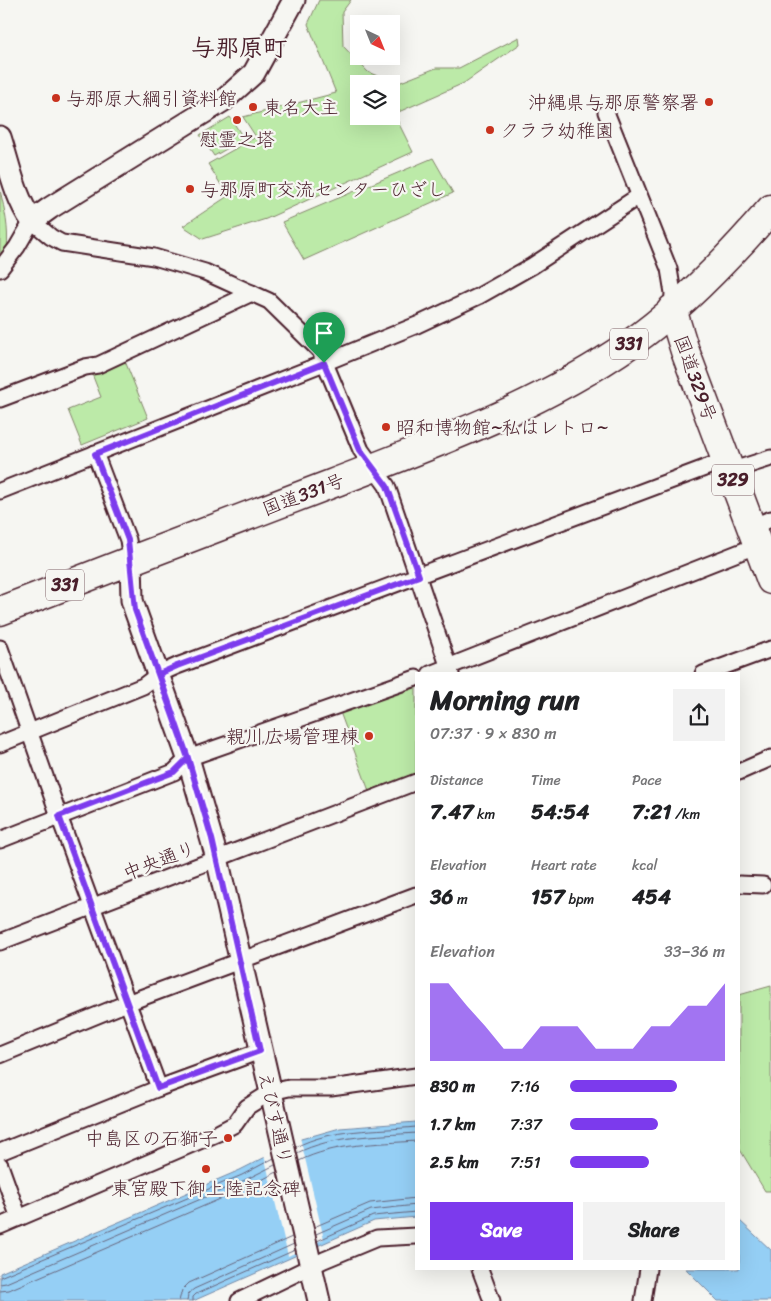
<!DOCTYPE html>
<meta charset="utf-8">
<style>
:root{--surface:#fff;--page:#f2f2f2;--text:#202124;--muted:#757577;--accent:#7c3aed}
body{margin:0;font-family:Sriracha,"Klee One",sans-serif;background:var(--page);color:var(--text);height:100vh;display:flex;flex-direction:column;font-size:19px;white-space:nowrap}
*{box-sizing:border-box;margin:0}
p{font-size:16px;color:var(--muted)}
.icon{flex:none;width:28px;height:28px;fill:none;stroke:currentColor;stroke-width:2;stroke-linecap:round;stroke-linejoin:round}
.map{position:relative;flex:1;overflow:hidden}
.details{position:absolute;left:415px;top:672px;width:325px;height:598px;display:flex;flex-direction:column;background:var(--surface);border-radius:0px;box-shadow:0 5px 20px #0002}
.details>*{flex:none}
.needle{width:32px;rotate:137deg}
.fabs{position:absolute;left:350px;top:15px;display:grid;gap:10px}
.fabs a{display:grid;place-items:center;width:50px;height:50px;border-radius:0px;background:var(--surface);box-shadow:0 5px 20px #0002;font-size:25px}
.pin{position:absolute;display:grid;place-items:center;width:42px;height:42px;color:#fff;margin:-51px -21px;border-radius:50% 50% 50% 0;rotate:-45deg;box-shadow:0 0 5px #0007}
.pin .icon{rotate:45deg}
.round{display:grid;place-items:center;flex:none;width:52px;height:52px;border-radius:0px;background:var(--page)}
.head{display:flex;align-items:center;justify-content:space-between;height:85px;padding:0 15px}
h1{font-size:28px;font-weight:800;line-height:38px}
.metrics{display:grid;grid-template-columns:repeat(3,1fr);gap:8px;height:85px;padding:5px 15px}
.metrics div{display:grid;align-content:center}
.metrics b{font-size:21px;font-weight:800}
.metrics small{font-size:14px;font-weight:400}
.metrics p{font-size:14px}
.chart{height:140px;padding:10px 15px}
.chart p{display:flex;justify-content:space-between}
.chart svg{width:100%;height:90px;margin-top:5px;fill:var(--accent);opacity:.7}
.cta{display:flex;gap:10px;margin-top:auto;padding:10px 15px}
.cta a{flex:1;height:58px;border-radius:0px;background:var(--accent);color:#fff;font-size:20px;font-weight:800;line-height:58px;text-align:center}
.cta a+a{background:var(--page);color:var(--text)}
ul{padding:0 15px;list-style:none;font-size:16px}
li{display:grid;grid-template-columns:80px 60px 1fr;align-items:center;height:38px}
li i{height:12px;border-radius:6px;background:var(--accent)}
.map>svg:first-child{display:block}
.green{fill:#bceaa8;stroke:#83846a;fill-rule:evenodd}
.water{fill:#95cff5;stroke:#7789a4}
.pier{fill:#f6f6f2}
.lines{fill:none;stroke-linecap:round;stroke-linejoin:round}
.shore{stroke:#68657c;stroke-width:1}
.street-casing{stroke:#4a1f2b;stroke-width:19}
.secondary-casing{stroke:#4a1f2b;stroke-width:25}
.highway-casing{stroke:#4a1f2b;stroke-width:31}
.street{stroke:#f6f6f2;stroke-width:15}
.secondary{stroke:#f6f6f2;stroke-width:21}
.highway{stroke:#f6f6f2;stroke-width:28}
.route-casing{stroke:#fff;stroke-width:10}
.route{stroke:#7c3aed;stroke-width:6}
.poi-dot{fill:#c8321e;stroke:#f6f6f2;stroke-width:2}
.labels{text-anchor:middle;stroke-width:4.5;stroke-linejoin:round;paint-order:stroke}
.shield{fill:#f6f6f2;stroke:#7e6067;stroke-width:1}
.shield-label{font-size:18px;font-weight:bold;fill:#4a1f2b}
.poi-label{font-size:19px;fill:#4a1f2b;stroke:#f6f6f2;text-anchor:start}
.street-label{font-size:19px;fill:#4a1f2b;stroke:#f6f6f2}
.district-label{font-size:24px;font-weight:bold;fill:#4a1f2b;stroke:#f6f6f2}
</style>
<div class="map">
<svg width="771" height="1301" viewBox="0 0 771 1301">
<rect width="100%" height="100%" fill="#f6f6f2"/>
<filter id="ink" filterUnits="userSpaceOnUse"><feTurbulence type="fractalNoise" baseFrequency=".02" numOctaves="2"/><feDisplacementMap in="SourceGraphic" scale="10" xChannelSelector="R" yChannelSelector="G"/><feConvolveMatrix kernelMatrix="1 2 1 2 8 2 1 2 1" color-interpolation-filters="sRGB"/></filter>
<g filter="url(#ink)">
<!-- green -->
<g class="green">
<path d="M 319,0 L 351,0 L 342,12 L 343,46 L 368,72 L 396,84 L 436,68 L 459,68 L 519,37 L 520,44 L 464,83 L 394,114 L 413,152 L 266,219 L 203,239 L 183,226 L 228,196 L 208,164 L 256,137 L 243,117 L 336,93 L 308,24 ZM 359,84 L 391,84 L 391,116 L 359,116 Z"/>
<path d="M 230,117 L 244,139 L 214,156 L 200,135 Z"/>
<path d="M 433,158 L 453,193 L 304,260 L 282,222 Z"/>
<path d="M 0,190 C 5,212 9,227 7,250 L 0,257 Z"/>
<path d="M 125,361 L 148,418 L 82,445 L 68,410 L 101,397 L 92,374 Z"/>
<path d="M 416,684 L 416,773 L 369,791 L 340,712 Z"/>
<path d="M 771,986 L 771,1191 L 765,1191 L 739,1148 L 739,995 Z"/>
</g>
<!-- water -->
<g class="water">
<path d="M 416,1122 L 416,1217 L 374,1221 L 193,1301 L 0,1301 L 0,1273 L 240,1170 L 301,1139 L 340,1128 Z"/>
<path d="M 739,1220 L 771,1250 L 771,1301 L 718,1301 L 686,1269 L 739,1269 Z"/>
</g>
<!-- pier -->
<path class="pier" d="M 300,1137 L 324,1239 L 288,1256 L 264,1155 Z"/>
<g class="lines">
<!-- shore -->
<g class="shore">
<path d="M 296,1147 C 332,1128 377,1131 416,1127"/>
<path d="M 297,1153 C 333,1135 377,1136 416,1133"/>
<path d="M 299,1161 C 334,1143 378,1144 416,1141"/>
<path d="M 314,1227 L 370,1203 L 416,1198"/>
<path d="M 316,1234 L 371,1210 L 416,1205"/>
<path d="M 317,1241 L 373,1216 L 416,1212"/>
<path d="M 0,1277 L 242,1175 L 274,1158"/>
<path d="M 0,1284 L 6,1283 L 245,1180 L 275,1165"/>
<path d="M 0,1291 L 9,1290 L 248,1187 L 277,1172"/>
<path d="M 179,1301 L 182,1290 L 189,1283 L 292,1237"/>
<path d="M 187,1301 L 188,1294 L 194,1289 L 294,1244"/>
<path d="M 193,1301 L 193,1297 L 196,1294 L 295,1250"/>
</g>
<defs>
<g id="street">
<path d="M 606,112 L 669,269 L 673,293 L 672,309"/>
<path d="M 0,269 L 17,247 L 32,221 L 51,237 L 62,243 L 154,257 L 205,272 L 269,301 L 320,351 L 361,450 L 387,486 L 451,674"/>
<path d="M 0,399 L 85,367 L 98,365 L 252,293"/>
<path d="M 95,453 L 128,540 L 131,560"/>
<path d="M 730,471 L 771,458"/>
<path d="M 0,491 L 324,363 L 417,325 L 479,296 L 532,266 L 639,196"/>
<path d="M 751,527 L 771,519"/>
<path d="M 0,648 L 59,816 L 159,1088"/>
<path d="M 430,674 L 758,545"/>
<path d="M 703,674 L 771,649"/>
<path d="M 0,744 L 143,686 L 159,674 L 177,666 L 726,460"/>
<path d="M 739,772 L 771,758"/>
<path d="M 0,840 L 174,772 L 188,758 L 416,678"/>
<path d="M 739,884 L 763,885"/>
<path d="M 0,942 L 416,782"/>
<path d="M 0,1055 L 127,1003 L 416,895"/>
<path d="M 0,1152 L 159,1088 L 260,1051"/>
<path d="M 0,1165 L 19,1218"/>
<path d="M 0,1226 L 218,1133 L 235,1124 L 247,1107 L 271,1092 L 289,1088 L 331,1088 L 416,1076"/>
<path d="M 480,1269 L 492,1301"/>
<path d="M 239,1301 L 324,1260 L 377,1238 L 416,1236"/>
<path d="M 643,1301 L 648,1269"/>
</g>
<g id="secondary">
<path d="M 0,137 C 9,165 15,197 32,221 L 50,208 L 224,100 L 254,73 L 294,0"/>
<path d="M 131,560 L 132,600 L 135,610 L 188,758 L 217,858 L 319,1301"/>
</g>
<g id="highway">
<path d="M 672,309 L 685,351 L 771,580"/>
<path d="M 0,611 C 110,568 221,526 331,484 C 434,444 539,407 631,343 C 680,309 732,254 771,209"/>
</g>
</defs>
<!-- street casing -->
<use href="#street" class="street-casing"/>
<!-- secondary casing -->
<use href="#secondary" class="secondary-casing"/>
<!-- highway casing -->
<use href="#highway" class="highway-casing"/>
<!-- street -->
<use href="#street" class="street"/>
<!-- secondary -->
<use href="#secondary" class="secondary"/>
<!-- highway -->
<use href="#highway" class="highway"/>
</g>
</g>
<g class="lines" filter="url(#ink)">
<defs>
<path id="route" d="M 324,363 L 95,454 L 128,540 L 135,610 L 188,758 L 212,839 L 260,1051 L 158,1088 L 59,816 L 174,772 L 188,758 L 159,674 L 177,666 L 419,576 L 387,486 L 360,450 L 324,363"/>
</defs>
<!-- route casing -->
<use href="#route" class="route-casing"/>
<!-- route -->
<use href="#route" class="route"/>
</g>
<!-- markers -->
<g class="poi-dot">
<circle cx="56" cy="98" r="5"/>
<circle cx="709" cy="102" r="5"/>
<circle cx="253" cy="107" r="5"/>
<circle cx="237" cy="120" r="5"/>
<circle cx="490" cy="130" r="5"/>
<circle cx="190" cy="189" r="5"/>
<circle cx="386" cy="427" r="5"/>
<circle cx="369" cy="736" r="5"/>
<circle cx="228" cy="1138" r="5"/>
<circle cx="206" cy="1169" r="5"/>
</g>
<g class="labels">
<!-- shield labels -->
<g class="shield">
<rect x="610" y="328.5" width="38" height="31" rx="4"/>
<rect x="712" y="464.5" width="42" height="31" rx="4"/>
<rect x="46" y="569.5" width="38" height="31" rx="4"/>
</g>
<g class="shield-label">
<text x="629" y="350">331</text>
<text x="733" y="486">329</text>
<text x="65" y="591">331</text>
</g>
<!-- poi labels -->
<g class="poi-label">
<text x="66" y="105">与那原大綱引資料館</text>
<text x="699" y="109" text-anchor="end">沖縄県与那原警察署</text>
<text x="263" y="114">東名大主</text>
<text x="500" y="137">クララ幼稚園</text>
<text x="237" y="146" text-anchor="middle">慰霊之塔</text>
<text x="200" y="196">与那原町交流センターひざし</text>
<text x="396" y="434">昭和博物館~私はレトロ~</text>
<text x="359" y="743" text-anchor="end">親川広場管理棟</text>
<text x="218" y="1145" text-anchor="end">中島区の石獅子</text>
<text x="206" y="1195" text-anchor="middle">東宮殿下御上陸記念碑</text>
</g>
<!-- street labels -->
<g class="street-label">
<text transform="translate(696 378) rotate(70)" y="7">国道329号</text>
<text transform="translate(303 494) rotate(-21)" y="7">国道331号</text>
<text transform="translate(159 860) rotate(-21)" y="7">中央通り</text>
<text transform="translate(276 1118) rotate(77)" y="7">えびす通り</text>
</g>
<!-- district labels -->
<g class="district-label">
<text x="239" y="56">与那原町</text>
</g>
</g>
</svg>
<div class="fabs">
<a><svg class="needle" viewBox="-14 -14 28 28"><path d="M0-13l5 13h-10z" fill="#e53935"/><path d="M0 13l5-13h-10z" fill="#757577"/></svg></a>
<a><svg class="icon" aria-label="layers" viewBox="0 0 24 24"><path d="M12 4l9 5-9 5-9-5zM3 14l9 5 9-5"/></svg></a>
</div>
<div class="pin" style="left:324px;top:363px;background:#1e9e55"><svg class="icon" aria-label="arrive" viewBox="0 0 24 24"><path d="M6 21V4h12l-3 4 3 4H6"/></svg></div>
<section class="details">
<div class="head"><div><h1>Morning run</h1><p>07:37 · 9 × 830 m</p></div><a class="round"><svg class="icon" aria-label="share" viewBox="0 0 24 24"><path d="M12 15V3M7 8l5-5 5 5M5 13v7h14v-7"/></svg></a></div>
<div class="metrics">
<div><p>Distance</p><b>7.47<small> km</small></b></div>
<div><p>Time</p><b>54:54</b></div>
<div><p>Pace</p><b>7:21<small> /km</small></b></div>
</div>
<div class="metrics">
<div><p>Elevation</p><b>36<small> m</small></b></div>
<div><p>Heart rate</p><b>157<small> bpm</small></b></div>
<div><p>kcal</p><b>454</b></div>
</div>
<div class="chart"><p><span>Elevation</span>33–36 m</p>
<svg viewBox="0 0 160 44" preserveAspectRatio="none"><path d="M0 44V6L10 6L20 17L30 27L40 38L50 38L60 27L70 27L80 27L90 38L100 38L110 38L120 27L130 27L140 17L150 17L160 6V44z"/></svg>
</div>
<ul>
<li><b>830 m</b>7:16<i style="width:69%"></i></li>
<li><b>1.7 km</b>7:37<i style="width:57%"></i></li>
<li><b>2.5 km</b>7:51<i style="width:51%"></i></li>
</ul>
<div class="cta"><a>Save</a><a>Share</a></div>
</section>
</div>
